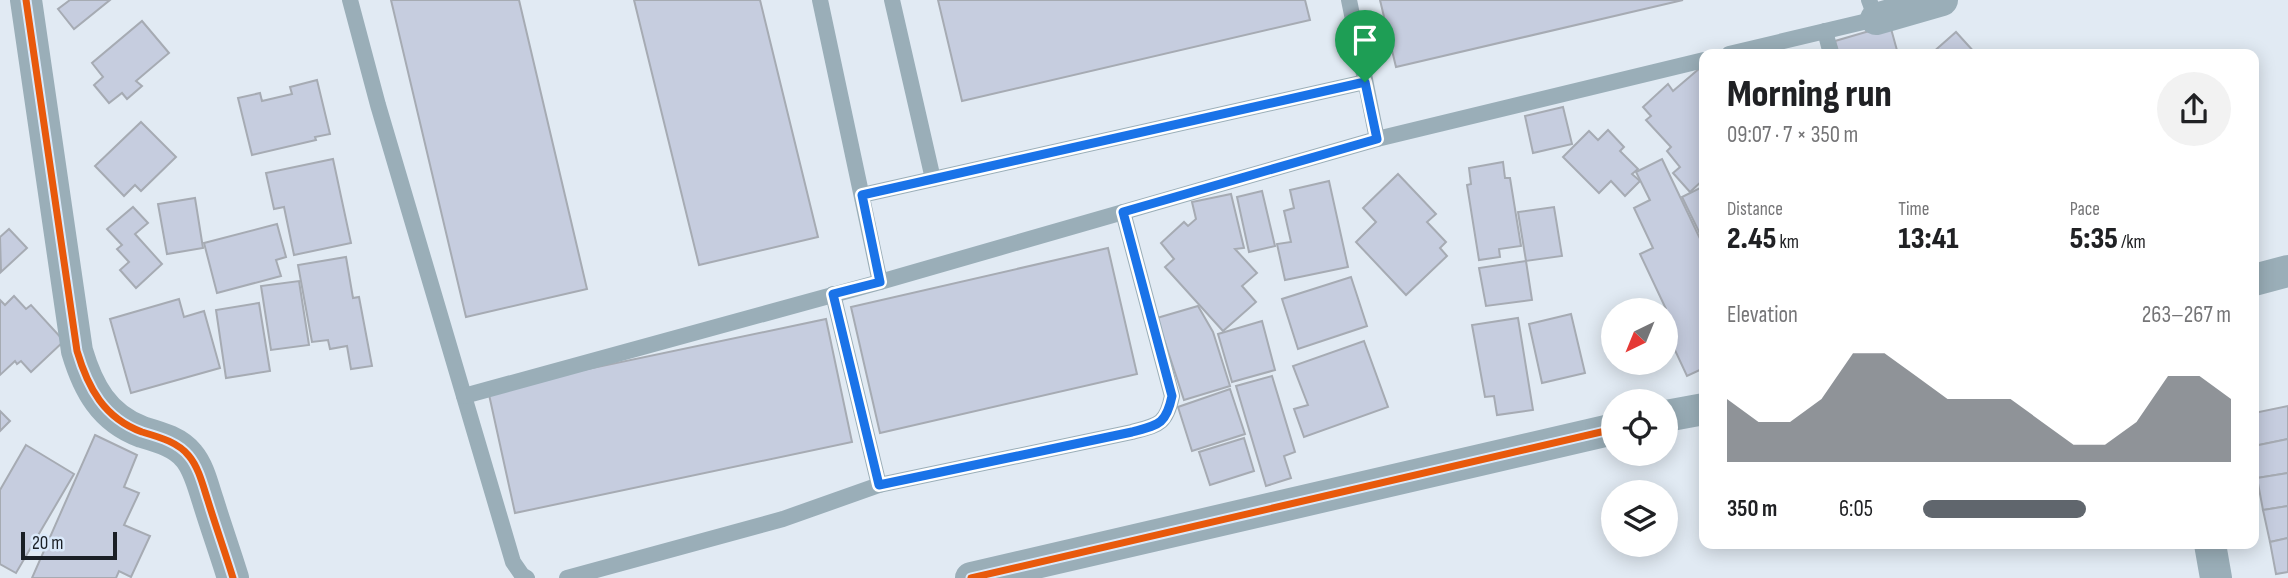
<!DOCTYPE html>
<meta charset="utf-8">
<style>
:root{--surface:#fff;--page:#f2f2f2;--text:#202124;--muted:#757577;--accent:#60666d}
body{margin:0;font-family:"Sofia Sans Condensed",sans-serif;background:var(--page);color:var(--text);height:100vh;display:flex;flex-direction:column;font-size:26px;white-space:nowrap}
*{box-sizing:border-box;margin:0}
p{font-size:23px;color:var(--muted)}
.icon{flex:none;width:38px;height:38px;fill:none;stroke:currentColor;stroke-width:2;stroke-linecap:round;stroke-linejoin:round}
.map{position:relative;flex:1;overflow:hidden}
.sheet{position:absolute;left:1699px;top:49px;width:560px;height:500px;display:flex;flex-direction:column;background:var(--surface);border-radius:14px;box-shadow:0 4px 18px #0003}
.sheet>*{flex:none}
.needle{width:46px;rotate:223deg}
.controls{position:absolute;left:1601px;top:298px;display:grid;gap:14px}
.controls a{display:grid;place-items:center;width:77px;height:77px;border-radius:50%;background:var(--surface);box-shadow:0 4px 18px #0003;font-size:35px}
.scale{position:absolute;left:21px;bottom:18px;width:96px;box-sizing:border-box;padding-left:7px;border:4px solid #1a1f25;border-top:0;font-size:19px;line-height:24px;white-space:nowrap;color:#1a1f25;-webkit-text-stroke:5px #dae9fa;paint-order:stroke}
.pin{position:absolute;display:grid;place-items:center;width:60px;height:60px;color:#fff;margin:-72px -30px;border-radius:50% 50% 50% 0;rotate:-45deg;box-shadow:0 0 7px #0007}
.pin .icon{rotate:45deg}
.round{display:grid;place-items:center;flex:none;width:74px;height:74px;border-radius:37px;background:var(--page)}
.summary{display:flex;align-items:center;justify-content:space-between;height:119px;padding:0 28px}
h1{font-size:38px;font-weight:800;line-height:52px}
.figures{display:grid;grid-template-columns:repeat(3,1fr);gap:10px;height:119px;padding:7px 28px}
.figures div{display:grid;align-content:center}
.figures b{font-size:30px;font-weight:800}
.figures small{font-size:19px;font-weight:400}
.figures p{font-size:19px}
.chart{height:196px;padding:14px 28px}
.chart p{display:flex;justify-content:space-between}
.chart svg{width:100%;height:126px;margin-top:7px;fill:var(--accent);opacity:.7}
ul{padding:0 28px;list-style:none;font-size:23px}
li{display:grid;grid-template-columns:112px 84px 1fr;align-items:center;height:52px}
li i{height:18px;border-radius:9px;background:var(--accent)}
.map>svg:first-child{display:block}
.building{fill:#c6cddf;stroke:#a6abb3;stroke-width:2}
.lines{fill:none;stroke-linecap:round;stroke-linejoin:round}
.lane{stroke:#9aaeb8;stroke-width:16}
.street{stroke:#9aaeb8;stroke-width:32}
.cycleway-casing{stroke:#dae9fa;stroke-width:11}
.cycleway{stroke:#e8590c;stroke-width:7}
.route-casing{stroke:#fff;stroke-width:14}
.route{stroke:#1a73e8;stroke-width:9}
</style>
<div class="map">
<svg width="2288" height="578" viewBox="0 0 2288 578">
<rect width="100%" height="100%" fill="#e1eaf3"/>
<!-- building -->
<g class="building">
<path d="M 70,0 L 110,0 L 74,29 L 58,9 Z"/>
<path d="M 391,0 L 519,0 L 587,289 L 466,317 Z"/>
<path d="M 634,0 L 760,0 L 818,237 L 699,265 Z"/>
<path d="M 938,0 L 1305,0 L 1310,20 L 962,101 Z"/>
<path d="M 1380,0 L 1683,0 L 1396,67 Z"/>
<path d="M 142,21 L 169,53 L 136,81 L 142,86 L 127,99 L 122,93 L 109,103 L 94,85 L 103,77 L 92,63 Z"/>
<path d="M 1890,25 L 1898,54 L 1839,54 L 1835,41 Z"/>
<path d="M 1956,32 L 1976,54 L 1931,54 Z"/>
<path d="M 1700,68 L 1704,74 L 1704,93 L 1703,95 L 1704,97 L 1704,179 L 1690,192 L 1673,173 L 1680,167 L 1667,151 L 1671,147 L 1646,120 L 1651,116 L 1643,107 L 1668,84 L 1673,91 Z"/>
<path d="M 317,80 L 330,134 L 315,137 L 316,140 L 252,155 L 238,98 L 260,93 L 262,101 L 292,94 L 290,87 Z"/>
<path d="M 1563,107 L 1572,144 L 1533,153 L 1525,116 Z"/>
<path d="M 141,122 L 176,157 L 141,191 L 135,185 L 124,196 L 95,166 Z"/>
<path d="M 1608,130 L 1624,147 L 1620,151 L 1638,169 L 1632,174 L 1640,181 L 1625,196 L 1611,181 L 1599,193 L 1563,157 L 1589,131 L 1598,140 Z"/>
<path d="M 333,159 L 351,243 L 294,255 L 284,207 L 274,209 L 266,173 Z"/>
<path d="M 1662,159 L 1704,247 L 1704,368 L 1687,376 L 1666,331 L 1666,310 L 1663,310 L 1666,309 L 1640,254 L 1653,248 L 1634,208 L 1650,200 L 1636,172 Z"/>
<path d="M 1503,162 L 1505,178 L 1510,178 L 1521,246 L 1499,249 L 1500,257 L 1479,260 L 1467,185 L 1471,184 L 1469,168 Z"/>
<path d="M 1398,174 L 1436,214 L 1427,222 L 1446,242 L 1440,248 L 1447,256 L 1406,295 L 1356,242 L 1376,222 L 1363,208 Z"/>
<path d="M 1329,181 L 1348,267 L 1285,280 L 1277,244 L 1291,242 L 1284,211 L 1294,208 L 1290,190 Z"/>
<path d="M 1704,186 L 1704,242 L 1682,197 Z"/>
<path d="M 1262,191 L 1275,246 L 1249,252 L 1237,197 Z"/>
<path d="M 1231,194 L 1244,248 L 1235,249 L 1257,273 L 1242,286 L 1256,302 L 1223,331 L 1165,267 L 1174,259 L 1161,243 L 1184,222 L 1188,226 L 1196,219 L 1192,202 Z"/>
<path d="M 195,198 L 203,248 L 167,254 L 158,204 Z"/>
<path d="M 133,207 L 148,223 L 135,234 L 162,264 L 136,288 L 120,270 L 129,262 L 117,249 L 122,245 L 107,229 Z"/>
<path d="M 1554,207 L 1562,256 L 1526,261 L 1518,212 Z"/>
<path d="M 277,224 L 286,257 L 276,260 L 281,276 L 217,293 L 204,243 Z"/>
<path d="M 9,229 L 27,248 L 1,272 L 0,237 Z"/>
<path d="M 1108,248 L 1137,374 L 880,433 L 851,307 Z"/>
<path d="M 346,257 L 353,298 L 359,297 L 372,366 L 351,369 L 347,346 L 330,349 L 328,340 L 312,342 L 298,265 Z"/>
<path d="M 1526,261 L 1532,300 L 1486,306 L 1479,268 Z"/>
<path d="M 1351,277 L 1367,326 L 1298,349 L 1282,299 Z"/>
<path d="M 299,281 L 309,345 L 271,350 L 261,286 Z"/>
<path d="M 14,296 L 26,309 L 31,305 L 64,341 L 31,372 L 21,361 L 17,364 L 15,361 L 0,375 L 0,300 L 5,305 Z"/>
<path d="M 179,299 L 184,317 L 204,311 L 220,368 L 131,393 L 110,319 Z"/>
<path d="M 259,303 L 270,371 L 226,378 L 216,310 Z"/>
<path d="M 1198,306 L 1213,332 L 1230,386 L 1184,400 L 1157,318 Z"/>
<path d="M 1571,314 L 1585,373 L 1542,383 L 1529,324 Z"/>
<path d="M 1518,318 L 1533,410 L 1497,415 L 1494,396 L 1485,397 L 1472,325 Z"/>
<path d="M 826,319 L 852,442 L 515,513 L 488,390 Z"/>
<path d="M 1262,321 L 1275,370 L 1232,382 L 1218,334 Z"/>
<path d="M 1364,341 L 1388,407 L 1304,437 L 1294,409 L 1308,405 L 1293,366 Z"/>
<path d="M 1272,376 L 1295,452 L 1284,456 L 1291,478 L 1266,486 L 1236,386 Z"/>
<path d="M 1230,389 L 1245,434 L 1192,451 L 1178,407 Z"/>
<path d="M 2288,406 L 2288,439 L 2254,446 L 2254,413 Z"/>
<path d="M 0,411 L 10,421 L 0,431 Z"/>
<path d="M 95,435 L 137,455 L 124,487 L 139,493 L 124,525 L 150,536 L 131,577 L 119,571 L 116,578 L 32,578 Z"/>
<path d="M 1244,438 L 1254,471 L 1210,485 L 1199,452 Z"/>
<path d="M 2288,439 L 2288,473 L 2257,478 L 2254,446 Z"/>
<path d="M 26,445 L 74,474 L 16,573 L 0,564 L 0,490 Z"/>
<path d="M 2288,473 L 2288,506 L 2263,510 L 2257,478 Z"/>
<path d="M 2288,506 L 2288,538 L 2270,542 L 2263,510 Z"/>
<path d="M 2288,538 L 2288,572 L 2276,574 L 2270,542 Z"/>
</g>
<g class="lines">
<!-- lane -->
<g class="lane">
<path d="M 350,0 L 378,105 L 513,562 L 522,575 L 527,578"/>
<path d="M 820,0 L 880,282"/>
<path d="M 892,0 L 933,179"/>
<path d="M 1349,0 L 1377,139"/>
<path d="M 1825,31 L 1831,54"/>
<path d="M 1729,54 L 1876,19 L 1869,0"/>
<path d="M 862,195 L 1365,82"/>
<path d="M 833,294 L 879,485"/>
<path d="M 464,396 L 880,282 L 1377,139 L 1704,60"/>
<path d="M 567,578 L 783,519 L 879,485 L 1132,432 C 1158,425 1166,425 1172,396 L 1123,212"/>
</g>
<!-- street -->
<g class="street">
<path d="M 26,0 L 77,351 C 88,388 104,418 142,432 C 159,437 178,442 189,456 C 199,468 203,486 208,501 C 216,527 225,552 233,578"/>
<path d="M 1876,19 L 1942,0"/>
<path d="M 2254,280 L 2288,271"/>
<path d="M 1666,416 L 1704,409"/>
<path d="M 2210,544 L 2216,578"/>
<path d="M 971,578 L 1614,429"/>
</g>
<defs>
<g id="cycleway">
<path d="M 26,0 L 77,351 C 88,388 104,418 142,432 C 159,437 178,442 189,456 C 199,468 203,486 208,501 C 216,527 225,552 233,578"/>
<path d="M 971,578 L 1614,429"/>
</g>
</defs>
<!-- cycleway casing -->
<use href="#cycleway" class="cycleway-casing"/>
<!-- cycleway -->
<use href="#cycleway" class="cycleway"/>
</g>
<g class="lines">
<defs>
<path id="route" d="M 1365,82 L 1377,139 L 1123,212 L 1172,396 C 1166,425 1158,425 1132,432 L 879,485 L 833,294 L 880,282 L 862,195 Z"/>
</defs>
<!-- route casing -->
<use href="#route" class="route-casing"/>
<!-- route -->
<use href="#route" class="route"/>
</g>
</svg>
<div class="controls">
<a><svg class="needle" viewBox="-14 -14 28 28"><path d="M0-13l5 13h-10z" fill="#e53935"/><path d="M0 13l5-13h-10z" fill="#757577"/></svg></a>
<a><svg class="icon" aria-label="locate" viewBox="0 0 24 24"><circle cx="12" cy="12" r="6"/><path d="M12 2v4M12 18v4M2 12h4M18 12h4"/></svg></a>
<a><svg class="icon" aria-label="layers" viewBox="0 0 24 24"><path d="M12 4l9 5-9 5-9-5zM3 14l9 5 9-5"/></svg></a>
</div>
<div class="scale">20 m</div>
<div class="pin" style="left:1365px;top:82px;background:#1e9e55"><svg class="icon" aria-label="arrive" viewBox="0 0 24 24"><path d="M6 21V4h12l-3 4 3 4H6"/></svg></div>
<section class="sheet">
<div class="summary"><div><h1>Morning run</h1><p>09:07 · 7 × 350 m</p></div><a class="round"><svg class="icon" aria-label="share" viewBox="0 0 24 24"><path d="M12 15V3M7 8l5-5 5 5M5 13v7h14v-7"/></svg></a></div>
<div class="figures">
<div><p>Distance</p><b>2.45<small> km</small></b></div>
<div><p>Time</p><b>13:41</b></div>
<div><p>Pace</p><b>5:35<small> /km</small></b></div>
</div>
<div class="chart"><p><span>Elevation</span>263–267 m</p>
<svg viewBox="0 0 160 44" preserveAspectRatio="none"><path d="M0 44V22L10 30L20 30L30 22L40 6L50 6L60 14L70 22L80 22L90 22L100 30L110 38L120 38L130 30L140 14L150 14L160 22V44z"/></svg>
</div>
<ul>
<li><b>350 m</b>6:05<i style="width:53%"></i></li>
</ul>
</section>
</div>
